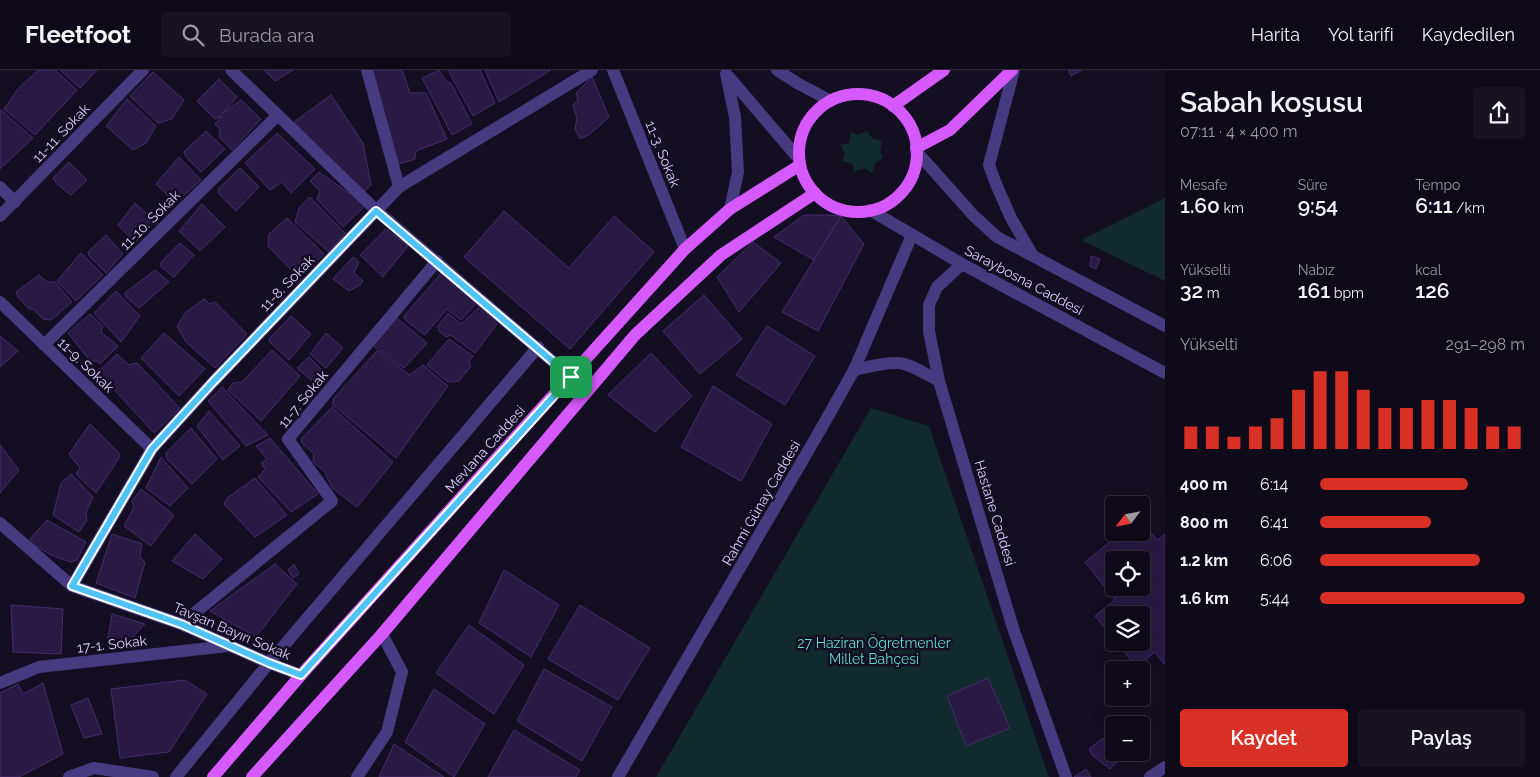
<!DOCTYPE html>
<html lang="tr">
<meta charset="utf-8">
<style>
:root{--surface:#0f0a1a;--page:#181323;--text:#f1f3f6;--muted:#9b9aa2;--line:#2f2b39;--accent:#d93025}
body{margin:0;font-family:Raleway,sans-serif;background:var(--page);color:var(--text);height:100vh;display:flex;flex-direction:column;font-size:19px;white-space:nowrap}
*{box-sizing:border-box;margin:0}
p{font-size:16px;color:var(--muted)}
.icon{flex:none;width:28px;height:28px;fill:none;stroke:currentColor;stroke-width:2;stroke-linecap:round;stroke-linejoin:round}
.map{position:relative;flex:1;overflow:hidden}
.drawer{display:flex;flex-direction:column;background:var(--surface);width:375px}
.drawer>*{flex:none}
.needle{width:32px;rotate:238deg}
.tools{position:absolute;left:1105px;top:426px;display:grid;gap:10px}
.tools a{display:grid;place-items:center;width:45px;height:45px;border-radius:5px;background:var(--surface);box-shadow:0 5px 20px #0002,0 0 0 1px var(--line);font-size:25px}
.pin{position:absolute;display:grid;place-items:center;width:42px;height:42px;color:#fff;margin:-21px;border-radius:10px;box-shadow:0 2px 8px #0006}
.round{display:grid;place-items:center;flex:none;width:52px;height:52px;border-radius:5px;background:var(--page)}
.headline{display:flex;align-items:center;justify-content:space-between;height:85px;padding:0 15px}
h1{font-size:28px;font-weight:600;line-height:38px}
.metrics{display:grid;grid-template-columns:repeat(3,1fr);gap:8px;height:85px;padding:5px 15px}
.metrics div{display:grid;align-content:center}
.metrics b{font-size:21px;font-weight:600}
.metrics small{font-size:14px;font-weight:400}
.metrics p{font-size:14px}
.chart{height:140px;padding:10px 15px}
.chart p{display:flex;justify-content:space-between}
.chart svg{width:100%;height:90px;margin-top:5px;stroke:var(--accent);stroke-width:6}
.button{display:flex;gap:10px;margin-top:auto;padding:10px 15px}
.button a{flex:1;height:58px;border-radius:5px;background:var(--accent);color:#fff;font-size:20px;font-weight:600;line-height:58px;text-align:center}
.button a+a{background:var(--page);color:var(--text)}
ul{padding:0 15px;list-style:none;font-size:16px}
li{display:grid;grid-template-columns:80px 60px 1fr;align-items:center;height:38px}
li i{height:12px;border-radius:6px;background:var(--accent)}
header{display:flex;align-items:center;gap:30px;box-sizing:border-box;height:70px;padding:0 25px;background:var(--surface);border-bottom:1px solid var(--line)}
header strong{font-size:24px}
nav{display:flex;gap:28px;margin-inline-start:auto;font-size:18px}
.search{width:350px;height:45px;background:var(--page);display:flex;align-items:center;gap:12px;box-sizing:border-box;padding:0 18px;border-radius:5px;color:var(--muted);font-size:19px}
main{display:flex;flex:1;min-height:0}
.map>svg:first-child{display:block}
.green{fill:#112a2d}
.building{fill:#281a43;stroke:#432d6f;fill-rule:evenodd}
.lines{fill:none;stroke-linecap:round;stroke-linejoin:round}
.minor{stroke:#463a81;stroke-width:12}
.major{stroke:#d659fd;stroke-width:12}
.route-casing{stroke:#fff;stroke-width:10}
.route{stroke:#4fc3f7;stroke-width:6}
.labels{text-anchor:middle;stroke-width:5;stroke-linejoin:round;paint-order:stroke}
.street-label{font-size:14px;fill:#dcd0fe;stroke:#140e23}
.park-label{font-size:14px;fill:#5dddcf;stroke:#140e23}
</style>
<header>
<strong>Fleetfoot</strong>
<div class="search"><svg class="icon" aria-label="search" viewBox="0 0 24 24"><circle cx="10" cy="10" r="6"/><path d="M15 15l6 6"/></svg>Burada ara</div>
<nav><a>Harita</a><a>Yol tarifi</a><a>Kaydedilen</a></nav>
</header>
<main>
<div class="map">
<svg width="1165" height="707" viewBox="0 0 1165 707">
<rect width="100%" height="100%" fill="#140e23"/>
<!-- green -->
<g class="green">
<path d="M 867,61 L 872,68 L 882,71 L 880,82 L 883,88 L 875,93 L 872,103 L 864,98 L 854,102 L 853,94 L 842,91 L 845,83 L 840,75 L 849,73 L 851,62 L 858,65 Z"/>
<path d="M 1165,128 L 1165,211 L 1081,170 Z"/>
<path d="M 871,338 L 929,356 L 1049,707 L 656,707 Z"/>
</g>
<!-- building -->
<g class="building">
<path d="M 38,0 L 55,0 L 77,20 L 35,65 L 4,39 L 18,19 Z"/>
<path d="M 60,0 L 97,0 L 80,18 Z"/>
<path d="M 264,0 L 293,0 L 275,11 Z"/>
<path d="M 368,0 L 402,0 L 410,23 L 426,23 L 447,69 L 416,81 L 415,89 L 399,94 Z"/>
<path d="M 439,0 L 446,11 L 451,13 L 472,54 L 452,65 L 422,8 Z"/>
<path d="M 448,0 L 480,0 L 495,33 L 473,46 Z"/>
<path d="M 485,0 L 551,0 L 499,32 Z"/>
<path d="M 1068,0 L 1082,0 L 1071,6 Z"/>
<path d="M 153,2 L 184,30 L 172,49 L 158,53 L 130,26 Z"/>
<path d="M 592,7 L 609,47 L 590,64 L 580,69 L 575,59 L 577,48 L 573,35 L 578,30 L 576,23 Z"/>
<path d="M 219,9 L 237,27 L 222,44 L 241,30 L 261,49 L 232,80 L 219,67 L 220,59 L 215,54 L 222,46 L 215,49 L 197,31 Z"/>
<path d="M 331,25 L 363,73 L 371,115 L 362,123 L 294,52 Z"/>
<path d="M 127,29 L 156,56 L 146,73 L 133,80 L 106,56 Z"/>
<path d="M 1,40 L 33,68 L 0,99 L 0,41 Z"/>
<path d="M 206,61 L 225,79 L 201,102 L 186,87 L 184,82 Z"/>
<path d="M 277,63 L 315,99 L 291,123 L 282,112 L 270,120 L 245,93 Z"/>
<path d="M 179,87 L 201,110 L 175,133 L 156,114 Z"/>
<path d="M 69,92 L 87,110 L 71,125 L 56,113 L 53,108 Z"/>
<path d="M 240,98 L 259,117 L 236,141 L 219,124 L 218,119 Z"/>
<path d="M 319,102 L 366,135 L 343,157 L 317,129 L 320,121 L 310,111 Z"/>
<path d="M 310,127 L 345,163 L 329,182 L 295,152 L 299,138 Z"/>
<path d="M 135,133 L 155,152 L 135,173 L 118,155 Z"/>
<path d="M 202,134 L 225,157 L 200,181 L 179,161 Z"/>
<path d="M 504,141 L 569,198 L 614,146 L 654,182 L 570,279 L 464,187 Z"/>
<path d="M 804,145 L 827,145 L 841,146 L 814,190 L 774,167 Z"/>
<path d="M 841,146 L 864,174 L 818,261 L 782,242 Z"/>
<path d="M 287,148 L 324,184 L 299,208 L 268,176 L 269,164 Z"/>
<path d="M 386,159 L 408,176 L 383,207 L 360,185 Z"/>
<path d="M 106,165 L 123,184 L 106,203 L 89,186 L 88,182 Z"/>
<path d="M 753,172 L 781,193 L 739,242 L 717,207 Z"/>
<path d="M 180,173 L 194,185 L 174,207 L 161,197 L 161,192 Z"/>
<path d="M 81,183 L 103,205 L 76,231 L 57,211 Z"/>
<path d="M 1091,186 L 1100,189 L 1096,199 L 1090,196 Z"/>
<path d="M 353,187 L 359,192 L 354,203 L 363,211 L 360,215 L 349,221 L 333,209 Z"/>
<path d="M 155,200 L 169,212 L 139,238 L 126,227 L 125,223 Z"/>
<path d="M 444,200 L 477,233 L 461,250 L 447,239 L 425,265 L 405,250 L 404,246 Z"/>
<path d="M 39,205 L 47,212 L 55,212 L 72,232 L 51,250 L 43,249 L 33,239 L 29,239 L 18,227 L 16,222 Z"/>
<path d="M 116,221 L 140,246 L 121,272 L 94,243 Z"/>
<path d="M 704,225 L 742,269 L 700,304 L 663,261 Z"/>
<path d="M 204,229 L 210,234 L 215,232 L 247,264 L 215,298 L 186,272 L 177,256 L 186,242 Z"/>
<path d="M 480,236 L 497,254 L 475,283 L 451,265 L 446,267 L 439,261 L 438,256 L 448,243 L 461,254 Z"/>
<path d="M 90,244 L 103,256 L 101,262 L 118,276 L 100,294 L 96,290 L 91,292 L 68,263 Z"/>
<path d="M 291,246 L 311,264 L 289,290 L 270,272 L 269,269 Z"/>
<path d="M 397,248 L 427,273 L 404,298 L 373,276 Z"/>
<path d="M 767,256 L 815,286 L 785,335 L 736,305 Z"/>
<path d="M 164,263 L 205,299 L 179,326 L 141,288 Z"/>
<path d="M 326,263 L 343,278 L 326,298 L 310,284 Z"/>
<path d="M 0,266 L 18,281 L 0,297 Z"/>
<path d="M 449,269 L 473,286 L 469,291 L 471,296 L 459,311 L 448,312 L 427,295 Z"/>
<path d="M 272,280 L 300,306 L 261,351 L 228,320 L 233,313 L 242,312 Z"/>
<path d="M 377,281 L 410,305 L 423,295 L 448,316 L 396,388 L 333,335 L 333,329 Z"/>
<path d="M 651,283 L 692,326 L 655,362 L 608,325 Z"/>
<path d="M 117,284 L 129,295 L 137,293 L 180,338 L 154,363 L 98,302 Z"/>
<path d="M 309,287 L 323,301 L 312,311 L 297,298 Z"/>
<path d="M 713,316 L 772,354 L 741,411 L 681,377 Z"/>
<path d="M 222,317 L 268,365 L 246,376 L 208,331 Z"/>
<path d="M 332,337 L 393,392 L 357,437 L 332,418 L 325,402 L 313,392 L 314,384 L 302,373 L 301,369 Z"/>
<path d="M 209,341 L 240,376 L 223,390 L 197,356 Z"/>
<path d="M 90,354 L 119,383 L 119,388 L 96,423 L 76,404 L 80,398 L 69,384 Z"/>
<path d="M 191,358 L 217,389 L 192,414 L 167,389 L 166,383 Z"/>
<path d="M 270,368 L 318,424 L 291,442 L 258,407 L 265,399 L 261,393 L 267,389 L 256,376 Z"/>
<path d="M 0,375 L 19,400 L 0,423 Z"/>
<path d="M 161,387 L 188,418 L 170,436 L 146,418 Z"/>
<path d="M 71,404 L 93,427 L 86,443 L 87,450 L 79,462 L 53,445 L 61,413 Z"/>
<path d="M 255,408 L 287,445 L 255,467 L 224,434 L 227,428 Z"/>
<path d="M 141,419 L 174,445 L 151,476 L 124,456 L 134,437 L 132,431 Z"/>
<path d="M 47,450 L 86,472 L 77,490 L 71,492 L 53,486 L 31,473 L 30,469 Z"/>
<path d="M 1141,450 L 1157,470 L 1165,464 L 1165,595 L 1155,582 L 1136,597 L 1117,572 L 1141,572 L 1141,545 L 1114,545 L 1114,569 L 1095,546 L 1115,530 L 1085,492 L 1122,462 L 1141,462 ZM 1114,490 L 1141,490 L 1141,518 L 1114,518 Z"/>
<path d="M 112,464 L 142,474 L 140,487 L 145,492 L 135,528 L 96,513 Z"/>
<path d="M 195,464 L 222,489 L 203,509 L 172,491 Z"/>
<path d="M 275,494 L 297,514 L 256,567 L 210,541 Z"/>
<path d="M 294,494 L 299,504 L 293,508 L 288,500 Z"/>
<path d="M 504,500 L 559,535 L 531,587 L 479,553 Z"/>
<path d="M 11,535 L 63,539 L 61,584 L 13,582 Z"/>
<path d="M 580,535 L 650,578 L 618,630 L 548,589 Z"/>
<path d="M 112,544 L 145,554 L 127,573 L 107,574 Z"/>
<path d="M 469,555 L 524,595 L 494,644 L 436,603 Z"/>
<path d="M 544,599 L 612,637 L 582,691 L 517,651 Z"/>
<path d="M 988,608 L 1010,658 L 966,676 L 947,626 Z"/>
<path d="M 185,610 L 207,624 L 169,682 L 120,688 L 111,619 Z"/>
<path d="M 43,613 L 63,684 L 19,707 L 0,707 L 0,623 L 18,614 L 23,624 Z"/>
<path d="M 434,619 L 485,654 L 454,707 L 405,672 Z"/>
<path d="M 88,628 L 102,664 L 84,668 L 71,635 Z"/>
<path d="M 514,660 L 580,700 L 576,707 L 488,707 Z"/>
<path d="M 1103,668 L 1114,678 L 1114,682 L 1119,682 L 1123,686 L 1110,699 L 1092,685 L 1089,679 Z"/>
<path d="M 394,674 L 444,707 L 379,707 Z"/>
<path d="M 1086,699 L 1091,707 L 1074,707 Z"/>
</g>
<g class="lines">
<!-- minor -->
<g class="minor">
<path d="M 231,0 L 377,141 L 571,307"/>
<path d="M 367,0 L 399,117"/>
<path d="M 613,0 L 685,179"/>
<path d="M 777,0 L 797,13 L 831,31"/>
<path d="M 1014,0 L 989,95 L 996,114 L 1011,148 L 1033,186"/>
<path d="M 726,4 L 735,47 L 738,102 L 730,139"/>
<path d="M 728,6 L 799,89"/>
<path d="M 916,81 L 974,146 L 997,167 L 1165,256"/>
<path d="M 0,117 L 15,132"/>
<path d="M 870,140 L 962,194 L 1165,303"/>
<path d="M 0,146 L 143,0"/>
<path d="M 962,194 L 937,217 L 929,235 L 929,261 L 939,311 L 1013,558 L 1066,707"/>
<path d="M 0,232 L 152,379"/>
<path d="M 44,275 L 277,46"/>
<path d="M 854,300 C 868,297 884,292 898,293 C 912,294 927,305 939,311"/>
<path d="M 0,453 L 72,516 L 181,554 L 269,593 L 301,605"/>
<path d="M 72,516 L 152,379 L 213,312 L 399,117 L 592,0"/>
<path d="M 181,554 L 332,431 L 288,369 L 437,191"/>
<path d="M 0,613 L 39,597 L 228,576"/>
<path d="M 69,707 L 94,698 L 153,707"/>
<path d="M 176,707 L 269,593 L 538,277"/>
<path d="M 357,707 L 387,662 L 402,602 L 382,564"/>
<path d="M 618,707 L 822,357 L 854,300 L 912,165"/>
<path d="M 1150,707 L 1165,697"/>
</g>
<!-- major -->
<g class="major">
<circle cx="858" cy="83" r="59"/>
<path d="M 893,36 L 944,0"/>
<path d="M 916,78 L 950,60 L 1012,0"/>
<path d="M 213,707 L 301,605 L 685,179 L 730,139 L 800,95"/>
<path d="M 252,707 L 382,564 L 635,265 L 721,185 L 815,123"/>
</g>
</g>
<g class="lines">
<defs>
<path id="route" d="M 376,141 L 571,307 L 301,605 L 269,593 L 181,554 L 72,516 L 152,379 L 213,312 Z"/>
</defs>
<!-- route casing -->
<use href="#route" class="route-casing"/>
<!-- route -->
<use href="#route" class="route"/>
</g>
<g class="labels">
<!-- street labels -->
<g class="street-label">
<text transform="translate(61 63) rotate(-46)" y="5">11-11. Sokak</text>
<text transform="translate(663 84) rotate(68)" y="5">11-3. Sokak</text>
<text transform="translate(150 150) rotate(-45)" y="5">11-10. Sokak</text>
<text transform="translate(1024 210) rotate(28)" y="5">Saraybosna Caddesi</text>
<text transform="translate(287 213) rotate(-46)" y="5">11-8. Sokak</text>
<text transform="translate(86 295) rotate(44)" y="5">11-9. Sokak</text>
<text transform="translate(303 329) rotate(-51)" y="5">11-7. Sokak</text>
<text transform="translate(485 379) rotate(-48)" y="5">Mevlana Caddesi</text>
<text transform="translate(761 433) rotate(-60)" y="5">Rahmi Günay Caddesi</text>
<text transform="translate(995 443) rotate(73)" y="5">Hastane Caddesi</text>
<text transform="translate(232 561) rotate(23)" y="5">Tavşan Bayırı Sokak</text>
<text transform="translate(112 574) rotate(-6)" y="5">17-1. Sokak</text>
</g>
<!-- park labels -->
<g class="park-label">
<text x="874" y="578">27 Haziran Öğretmenler<tspan x="874" dy="16">Millet Bahçesi</tspan></text>
</g>
</g>
</svg>
<div class="tools">
<a><svg class="needle" viewBox="-14 -14 28 28"><path d="M0-13l5 13h-10z" fill="#e53935"/><path d="M0 13l5-13h-10z" fill="#9b9aa2"/></svg></a>
<a><svg class="icon" aria-label="locate" viewBox="0 0 24 24"><circle cx="12" cy="12" r="6"/><path d="M12 2v4M12 18v4M2 12h4M18 12h4"/></svg></a>
<a><svg class="icon" aria-label="layers" viewBox="0 0 24 24"><path d="M12 4l9 5-9 5-9-5zM3 14l9 5 9-5"/></svg></a>
<a>+</a>
<a>−</a>
</div>
<div class="pin" style="left:571px;top:307px;background:#1e9e55"><svg class="icon" aria-label="arrive" viewBox="0 0 24 24"><path d="M6 21V4h12l-3 4 3 4H6"/></svg></div>
</div>
<section class="drawer">
<div class="headline"><div><h1>Sabah koşusu</h1><p>07:11 · 4 × 400 m</p></div><a class="round"><svg class="icon" aria-label="share" viewBox="0 0 24 24"><path d="M12 15V3M7 8l5-5 5 5M5 13v7h14v-7"/></svg></a></div>
<div class="metrics">
<div><p>Mesafe</p><b>1.60<small> km</small></b></div>
<div><p>Süre</p><b>9:54</b></div>
<div><p>Tempo</p><b>6:11<small> /km</small></b></div>
</div>
<div class="metrics">
<div><p>Yükselti</p><b>32<small> m</small></b></div>
<div><p>Nabız</p><b>161<small> bpm</small></b></div>
<div><p>kcal</p><b>126</b></div>
</div>
<div class="chart"><p><span>Yükselti</span>291–298 m</p>
<svg viewBox="0 0 160 44" preserveAspectRatio="none"><path d="M5 44V33M15 44V33M25 44V38M35 44V33M45 44V29M55 44V15M65 44V6M75 44V6M85 44V15M95 44V24M105 44V24M115 44V20M125 44V20M135 44V24M145 44V33M155 44V33"/></svg>
</div>
<ul>
<li><b>400 m</b>6:14<i style="width:72%"></i></li>
<li><b>800 m</b>6:41<i style="width:54%"></i></li>
<li><b>1.2 km</b>6:06<i style="width:78%"></i></li>
<li><b>1.6 km</b>5:44<i style="width:100%"></i></li>
</ul>
<div class="button"><a>Kaydet</a><a>Paylaş</a></div>
</section>
</main>
